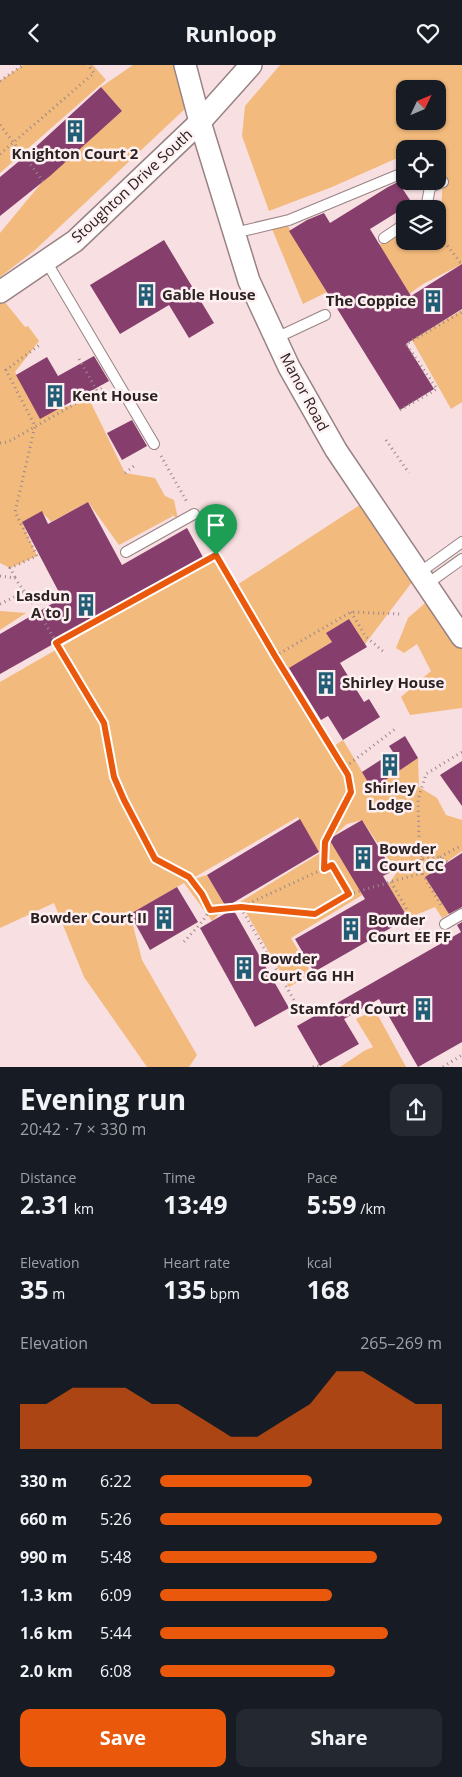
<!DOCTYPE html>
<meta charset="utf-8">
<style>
:root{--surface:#171b24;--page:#242831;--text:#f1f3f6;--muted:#9ea1a6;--accent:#ea580c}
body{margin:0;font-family:"Open Sans",sans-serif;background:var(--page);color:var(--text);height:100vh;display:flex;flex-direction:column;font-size:19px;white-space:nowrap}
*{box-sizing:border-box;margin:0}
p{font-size:16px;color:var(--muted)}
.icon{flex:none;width:28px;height:28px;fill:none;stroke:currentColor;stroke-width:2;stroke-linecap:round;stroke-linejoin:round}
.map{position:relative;height:1002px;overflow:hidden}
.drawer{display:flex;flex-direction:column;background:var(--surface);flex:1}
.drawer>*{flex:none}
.needle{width:32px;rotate:46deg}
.controls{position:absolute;left:396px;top:15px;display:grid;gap:10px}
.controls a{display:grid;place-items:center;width:50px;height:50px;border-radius:10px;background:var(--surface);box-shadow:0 1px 4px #0004;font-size:25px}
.pin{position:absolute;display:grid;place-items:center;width:42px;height:42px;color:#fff;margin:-51px -21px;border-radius:50% 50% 50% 0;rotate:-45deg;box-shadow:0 0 5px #0007}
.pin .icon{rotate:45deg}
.round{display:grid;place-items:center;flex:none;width:52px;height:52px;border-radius:10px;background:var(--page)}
.summary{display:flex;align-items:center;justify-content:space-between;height:85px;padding:0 20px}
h1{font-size:28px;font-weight:700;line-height:38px}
.metrics{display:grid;grid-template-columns:repeat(3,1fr);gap:8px;height:85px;padding:5px 20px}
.metrics div{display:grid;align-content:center}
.metrics b{font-size:25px;font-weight:700}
.metrics small{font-size:14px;font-weight:400}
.metrics p{font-size:14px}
.chart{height:140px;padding:10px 20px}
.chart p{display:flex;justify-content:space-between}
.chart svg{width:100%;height:90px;margin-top:5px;fill:var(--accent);opacity:.7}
.action{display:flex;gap:10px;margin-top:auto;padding:10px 20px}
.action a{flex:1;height:58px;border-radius:10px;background:var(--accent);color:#fff;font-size:20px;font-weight:700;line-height:58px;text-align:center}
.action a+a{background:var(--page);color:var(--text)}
ul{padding:0 20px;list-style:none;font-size:16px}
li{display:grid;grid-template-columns:80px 60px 1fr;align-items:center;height:38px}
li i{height:12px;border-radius:6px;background:var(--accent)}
header{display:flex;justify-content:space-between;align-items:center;height:65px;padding:0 20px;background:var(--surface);font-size:22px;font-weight:700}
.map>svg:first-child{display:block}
.green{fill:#f2ba7c;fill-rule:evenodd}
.building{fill:#863e6c}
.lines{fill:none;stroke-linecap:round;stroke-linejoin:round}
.lane-casing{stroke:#998284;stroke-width:12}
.street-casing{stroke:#998284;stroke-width:24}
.path{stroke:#9a888a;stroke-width:3;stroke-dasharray:1 4;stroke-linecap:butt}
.lane{stroke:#fff;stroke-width:10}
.street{stroke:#fff;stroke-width:21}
.route-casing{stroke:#fff;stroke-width:10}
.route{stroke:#ea580c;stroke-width:6}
.labels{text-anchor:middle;stroke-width:5;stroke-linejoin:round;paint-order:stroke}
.poi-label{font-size:15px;font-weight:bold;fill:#2b2223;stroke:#feeff0;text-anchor:start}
.street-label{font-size:15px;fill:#2b2223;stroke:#feeff0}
</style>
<header><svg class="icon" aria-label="back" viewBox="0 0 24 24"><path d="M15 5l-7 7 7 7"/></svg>Runloop<svg class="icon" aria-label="heart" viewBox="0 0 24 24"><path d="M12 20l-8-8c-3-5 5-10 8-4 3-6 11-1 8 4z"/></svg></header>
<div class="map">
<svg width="462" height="1002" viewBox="0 0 462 1002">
<rect width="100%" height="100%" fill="#f8dfe1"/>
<!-- green -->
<g class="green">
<path d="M 23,0 L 87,0 L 89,2 L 88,0 L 93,0 L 106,15 L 0,108 L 0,16 Z"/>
<path d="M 133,0 L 174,0 L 188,41 L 35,185 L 0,212 L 0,168 L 43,116 L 122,46 L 101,22 Z"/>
<path d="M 280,0 L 462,0 L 462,199 L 423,219 L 382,249 L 368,226 L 397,208 L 379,180 L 405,161 L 405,176 L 438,176 L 438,148 L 440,143 L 438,146 L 436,144 L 441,142 L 443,117 L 438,113 L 438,84 L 405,84 L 405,98 L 395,94 L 332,122 L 269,146 L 242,71 L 245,41 ZM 405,24 L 438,24 L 438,56 L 405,56 Z"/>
<path d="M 285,156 L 327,227 L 303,239 L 270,159 Z"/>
<path d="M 0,231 L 25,262 L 28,261 L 39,276 L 15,307 L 37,348 L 90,336 L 125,408 L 155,413 L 165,431 L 174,435 L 178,454 L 167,446 L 173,451 L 119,480 L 88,437 L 51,457 L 42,447 L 22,457 L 37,491 L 10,503 L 0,498 Z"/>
<path d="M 462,245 L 462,337 L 451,344 L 412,275 Z"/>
<path d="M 369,434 L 419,508 L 365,579 L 349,554 L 327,568 L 332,577 L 287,605 L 334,681 L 343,675 L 372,723 L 418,693 L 419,722 L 437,733 L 446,750 L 462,755 L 462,786 L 425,812 L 449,849 L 442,853 L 435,842 L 408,853 L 388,820 L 397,807 L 362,755 L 347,759 L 330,774 L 364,829 L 291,873 L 312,909 L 289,922 L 240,837 L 327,784 L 319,787 L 298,752 L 188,816 L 207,810 L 226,842 L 212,856 L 184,818 L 130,849 L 142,895 L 197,990 L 189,1002 L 147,1002 L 84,912 L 54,838 L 0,863 L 0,617 L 219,491 L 237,520 Z"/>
<path d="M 432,532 L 462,574 L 462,643 L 410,650 L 401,632 L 431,606 L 417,579 L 404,588 L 396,583 L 408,553 Z"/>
<path d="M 0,546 L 26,548 L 0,565 Z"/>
<path d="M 375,945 L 406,1002 L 340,1002 L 364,986 L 373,982 L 356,954 Z"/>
</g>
<!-- building -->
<g class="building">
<path d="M 101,22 L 122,46 L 50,111 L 0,151 L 0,112 L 29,88 Z"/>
<path d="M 398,117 L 412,138 L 370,164 L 411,231 L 462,199 L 462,244 L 406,279 L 434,324 L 400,345 L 289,166 L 307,155 L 324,148 L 330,158 L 388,122 Z"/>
<path d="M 164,175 L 214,258 L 189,273 L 169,240 L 120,269 L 90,220 Z"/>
<path d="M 94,291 L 109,316 L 40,354 L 16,310 L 47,292 L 58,311 Z"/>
<path d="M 132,355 L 147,381 L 122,395 L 107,368 Z"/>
<path d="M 88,437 L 122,500 L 187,463 L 204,494 L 0,609 L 0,569 L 62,533 L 22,457 L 42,446 L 48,459 Z"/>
<path d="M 349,554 L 367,582 L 340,598 L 364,637 L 369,634 L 380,652 L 343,675 L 328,651 L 321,655 L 289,603 L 332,577 L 326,568 Z"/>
<path d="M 405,671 L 418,693 L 372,724 L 362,707 L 393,687 L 389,681 Z"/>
<path d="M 462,696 L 462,741 L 440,710 Z"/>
<path d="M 300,754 L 319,787 L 226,842 L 207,810 Z"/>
<path d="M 362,755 L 393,806 L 383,811 L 408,853 L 314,907 L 295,874 L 365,834 L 329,774 Z"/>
<path d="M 462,788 L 462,842 L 449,849 L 425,812 Z"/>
<path d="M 177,822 L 198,857 L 150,885 L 130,849 Z"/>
<path d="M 233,844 L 289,943 L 255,962 L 200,863 Z"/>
<path d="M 462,857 L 462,977 L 418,1002 L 379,934 L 344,954 L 359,979 L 320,1001 L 297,961 L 461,867 L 457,860 Z"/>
</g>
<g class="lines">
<defs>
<g id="lane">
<path d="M 421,116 L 430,122 L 426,144"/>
<path d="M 430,122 L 443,117"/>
<path d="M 234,168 L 289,155 L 405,107"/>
<path d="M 384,173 L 405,159"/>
<path d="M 46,196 L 154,379"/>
<path d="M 276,273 L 325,250"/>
<path d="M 126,487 L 194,449"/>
<path d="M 419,508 L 462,477"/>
<path d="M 427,519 L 462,494"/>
<path d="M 445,859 L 462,849"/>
</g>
<g id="street">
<path d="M 185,0 L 200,57 L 249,216 L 289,302 L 336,385 L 462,572"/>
<path d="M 0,227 L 75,176 L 200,57 L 251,0"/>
</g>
</defs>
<!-- lane casing -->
<use href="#lane" class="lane-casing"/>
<!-- street casing -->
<use href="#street" class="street-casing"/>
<!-- path -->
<g class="path">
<path d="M 0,16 L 23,0"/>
<path d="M 0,60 L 43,116"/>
<path d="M 0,89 L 94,8 L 88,0"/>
<path d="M 438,169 L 460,197 L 462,197"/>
<path d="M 79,294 L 97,326"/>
<path d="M 400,345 L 437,324 L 406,279 L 462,247"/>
<path d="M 386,375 L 409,408"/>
<path d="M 0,378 L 8,377 L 103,323"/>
<path d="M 161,391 L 187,437"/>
<path d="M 125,408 L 134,401"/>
<path d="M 201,462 L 275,591 L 344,703"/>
<path d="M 0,511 L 15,513 L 39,548 L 104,658 L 114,712 L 136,759 L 155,794 L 189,812 L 202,829 L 210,845 L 202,857 L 182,879"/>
<path d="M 15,512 L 10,503 L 37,491 L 15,447 L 35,361 L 6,305 L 41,279"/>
<path d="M 0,539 L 25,527"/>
<path d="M 351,547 L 366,572 L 384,587"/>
<path d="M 56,578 L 216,490"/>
<path d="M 275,591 L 351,547 L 400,549"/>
<path d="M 440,792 L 462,780"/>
<path d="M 421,794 L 422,808 L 442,842"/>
<path d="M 447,797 L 440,792 L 421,794 L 419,773 L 418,735 L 426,709 L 462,687"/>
<path d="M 324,804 C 324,796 323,785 325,776 C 333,750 361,733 344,703 L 395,664"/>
<path d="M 391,817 L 423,872"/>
<path d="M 349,829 L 422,808"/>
<path d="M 241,843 L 302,949"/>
<path d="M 210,845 L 241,842 L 315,849 L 349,829 L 332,800 L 241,842"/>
<path d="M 313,1002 L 317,1000 L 321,1002"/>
<path d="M 443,1002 L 462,990"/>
</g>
<!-- lane -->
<use href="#lane" class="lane"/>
<!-- street -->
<use href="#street" class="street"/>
</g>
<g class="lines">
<defs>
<path id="route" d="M 216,490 L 275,591 L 348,710 L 351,727 L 325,777 L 324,804 L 332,800 L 349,829 L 315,849 L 241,842 L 210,845 L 202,829 L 189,812 L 155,794 L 124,735 L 114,712 L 104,658 L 56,578 Z"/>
</defs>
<!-- route casing -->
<use href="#route" class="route-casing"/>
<!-- route -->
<use href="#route" class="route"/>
</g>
<!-- icons -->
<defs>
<symbol id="building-bare" viewBox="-9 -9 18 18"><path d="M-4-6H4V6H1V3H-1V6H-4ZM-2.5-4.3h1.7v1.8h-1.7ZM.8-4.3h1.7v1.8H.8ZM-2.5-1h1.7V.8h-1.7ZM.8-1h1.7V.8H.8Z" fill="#225d76" stroke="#feeff0" stroke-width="2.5" paint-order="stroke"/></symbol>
</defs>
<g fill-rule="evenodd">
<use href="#building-bare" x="59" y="50" width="32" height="32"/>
<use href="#building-bare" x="130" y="214" width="32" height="32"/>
<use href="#building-bare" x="417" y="220" width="32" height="32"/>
<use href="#building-bare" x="39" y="315" width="32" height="32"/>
<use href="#building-bare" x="70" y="524" width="32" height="32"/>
<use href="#building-bare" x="310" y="602" width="32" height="32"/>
<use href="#building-bare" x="374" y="684" width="32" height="32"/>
<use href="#building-bare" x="347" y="777" width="32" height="32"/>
<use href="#building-bare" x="148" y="837" width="32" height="32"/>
<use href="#building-bare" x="335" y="848" width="32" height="32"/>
<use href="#building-bare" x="228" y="887" width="32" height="32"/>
<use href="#building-bare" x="407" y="928" width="32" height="32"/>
</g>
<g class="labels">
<!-- poi labels -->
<g class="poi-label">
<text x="75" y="94" text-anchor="middle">Knighton Court 2</text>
<text x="162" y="235">Gable House</text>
<text x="416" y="241" text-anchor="end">The Coppice</text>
<text x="72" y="336">Kent House</text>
<text x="70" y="536" text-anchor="end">Lasdun<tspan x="70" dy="17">A to J</tspan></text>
<text x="342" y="623">Shirley House</text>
<text x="390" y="728" text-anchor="middle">Shirley<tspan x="390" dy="17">Lodge</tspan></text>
<text x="379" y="789">Bowder<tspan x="379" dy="17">Court CC</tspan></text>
<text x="147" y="858" text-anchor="end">Bowder Court II</text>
<text x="368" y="860">Bowder<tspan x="368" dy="17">Court EE FF</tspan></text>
<text x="260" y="899">Bowder<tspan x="260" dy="17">Court GG HH</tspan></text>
<text x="406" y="949" text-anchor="end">Stamford Court</text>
</g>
<!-- street labels -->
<g class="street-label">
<text transform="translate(132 121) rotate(-43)" y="5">Stoughton Drive South</text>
<text transform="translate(304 327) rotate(62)" y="5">Manor Road</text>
</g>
</g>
</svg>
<div class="controls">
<a><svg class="needle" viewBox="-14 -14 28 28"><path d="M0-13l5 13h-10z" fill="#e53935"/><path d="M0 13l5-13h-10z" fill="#9ea1a6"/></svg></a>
<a><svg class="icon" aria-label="locate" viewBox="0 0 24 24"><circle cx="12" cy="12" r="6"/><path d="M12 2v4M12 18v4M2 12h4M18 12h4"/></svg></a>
<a><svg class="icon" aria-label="layers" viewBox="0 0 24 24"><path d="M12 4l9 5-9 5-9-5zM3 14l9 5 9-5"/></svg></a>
</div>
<div class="pin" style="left:216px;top:490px;background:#1e9e55"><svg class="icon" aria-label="arrive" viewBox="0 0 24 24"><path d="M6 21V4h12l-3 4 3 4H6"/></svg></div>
</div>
<section class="drawer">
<div class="summary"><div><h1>Evening run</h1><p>20:42 · 7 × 330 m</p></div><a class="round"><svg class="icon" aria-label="share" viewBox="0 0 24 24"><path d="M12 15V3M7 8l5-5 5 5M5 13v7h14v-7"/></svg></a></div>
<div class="metrics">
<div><p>Distance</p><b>2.31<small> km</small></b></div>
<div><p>Time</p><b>13:49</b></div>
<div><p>Pace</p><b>5:59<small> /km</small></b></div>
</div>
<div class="metrics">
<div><p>Elevation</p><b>35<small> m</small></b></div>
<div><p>Heart rate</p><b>135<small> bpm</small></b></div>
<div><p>kcal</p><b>168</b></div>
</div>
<div class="chart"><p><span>Elevation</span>265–269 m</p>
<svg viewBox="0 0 160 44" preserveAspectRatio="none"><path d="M0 44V22L10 22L20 14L30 14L40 14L50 22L60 22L70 30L80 38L90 38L100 30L110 22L120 6L130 6L140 14L150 22L160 22V44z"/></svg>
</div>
<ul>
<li><b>330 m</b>6:22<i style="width:54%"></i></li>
<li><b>660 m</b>5:26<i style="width:100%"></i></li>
<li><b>990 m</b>5:48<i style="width:77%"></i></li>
<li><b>1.3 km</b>6:09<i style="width:61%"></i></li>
<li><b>1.6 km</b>5:44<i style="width:81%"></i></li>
<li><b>2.0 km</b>6:08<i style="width:62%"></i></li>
</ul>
<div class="action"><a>Save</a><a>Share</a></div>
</section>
